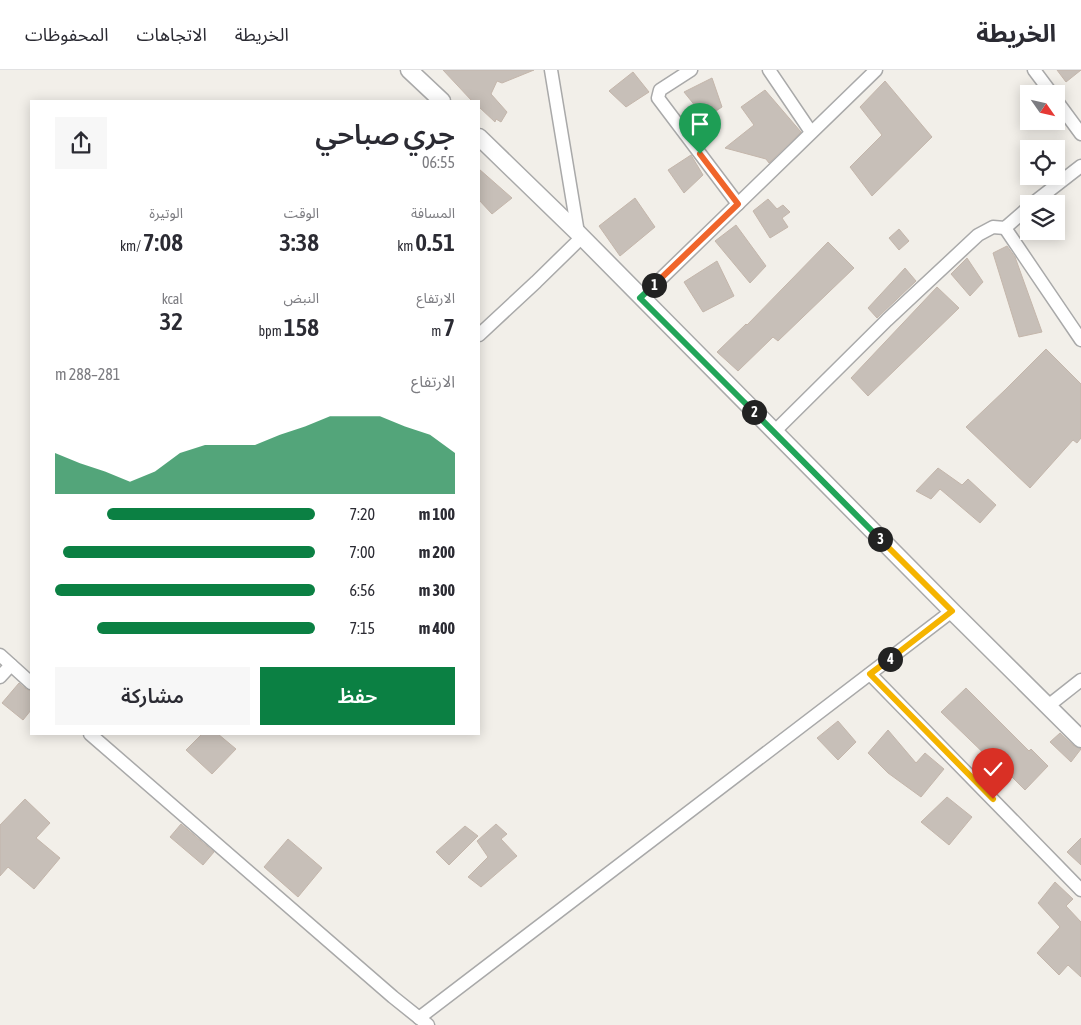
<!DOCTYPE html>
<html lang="ar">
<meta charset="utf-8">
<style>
:root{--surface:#fff;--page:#f7f7f7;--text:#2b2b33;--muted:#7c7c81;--line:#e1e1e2;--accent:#0b8043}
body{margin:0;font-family:"Asap Condensed","Noto Sans Arabic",sans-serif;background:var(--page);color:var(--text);direction:rtl;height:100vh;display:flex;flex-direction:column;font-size:19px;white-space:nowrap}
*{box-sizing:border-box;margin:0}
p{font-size:16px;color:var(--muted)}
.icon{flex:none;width:28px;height:28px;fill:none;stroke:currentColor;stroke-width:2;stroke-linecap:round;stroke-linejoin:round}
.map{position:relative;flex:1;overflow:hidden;direction:ltr}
.drawer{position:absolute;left:30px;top:30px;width:450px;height:635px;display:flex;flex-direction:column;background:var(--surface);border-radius:0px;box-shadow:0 2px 12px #0003;direction:rtl}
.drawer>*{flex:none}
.needle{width:32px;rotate:124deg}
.buttons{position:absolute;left:1020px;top:15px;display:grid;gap:10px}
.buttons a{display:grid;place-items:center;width:45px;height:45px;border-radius:0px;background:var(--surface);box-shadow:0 2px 12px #0003;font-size:25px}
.pin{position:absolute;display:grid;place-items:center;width:42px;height:42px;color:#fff;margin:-51px -21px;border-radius:50% 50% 50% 0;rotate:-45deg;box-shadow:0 0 5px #0007}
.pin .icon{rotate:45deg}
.km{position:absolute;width:25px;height:25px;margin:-12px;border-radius:50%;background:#222;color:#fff;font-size:14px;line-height:25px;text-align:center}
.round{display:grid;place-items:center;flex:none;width:52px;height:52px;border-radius:0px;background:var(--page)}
.summary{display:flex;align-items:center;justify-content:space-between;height:85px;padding:0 25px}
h1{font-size:28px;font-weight:600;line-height:38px}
.figures{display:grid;grid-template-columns:repeat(3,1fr);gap:8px;height:85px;padding:5px 25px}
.figures div{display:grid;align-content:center}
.figures b{font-size:25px;font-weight:600}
.figures small{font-size:14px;font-weight:400}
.figures p{font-size:14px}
.chart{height:140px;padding:10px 25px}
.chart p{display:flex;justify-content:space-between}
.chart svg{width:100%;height:90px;margin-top:5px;fill:var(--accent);opacity:.7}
.button{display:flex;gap:10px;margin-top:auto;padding:10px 25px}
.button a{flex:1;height:58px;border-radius:0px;background:var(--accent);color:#fff;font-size:20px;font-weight:600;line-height:58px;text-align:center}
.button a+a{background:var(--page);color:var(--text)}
ul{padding:0 25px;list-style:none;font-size:16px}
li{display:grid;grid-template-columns:80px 60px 1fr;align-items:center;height:38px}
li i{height:12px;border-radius:6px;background:var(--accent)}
header{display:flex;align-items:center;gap:30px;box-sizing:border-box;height:70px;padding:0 25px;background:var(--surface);border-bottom:1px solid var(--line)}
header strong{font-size:24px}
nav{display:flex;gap:28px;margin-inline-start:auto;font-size:18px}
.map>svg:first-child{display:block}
.building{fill:#c7bfb8;stroke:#c4b6ab}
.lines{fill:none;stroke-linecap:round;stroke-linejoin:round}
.minor-casing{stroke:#a9a9a9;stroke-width:15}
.tertiary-casing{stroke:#a9a9a9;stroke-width:19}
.minor{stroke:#fff;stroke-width:12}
.tertiary{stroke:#fff;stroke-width:16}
.split-1-casing{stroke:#fff;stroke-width:10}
.split-2-casing{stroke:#fff;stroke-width:10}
.split-3-casing{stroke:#fff;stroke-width:10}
.split-4-casing{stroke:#fff;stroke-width:10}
.split-5-casing{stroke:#fff;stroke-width:10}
.split-1{stroke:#f0652b;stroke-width:6}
.split-2{stroke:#22a559;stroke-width:6}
.split-3{stroke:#22a559;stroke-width:6}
.split-4{stroke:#f5b400;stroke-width:6}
.split-5{stroke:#f5b400;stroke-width:6}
</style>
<header>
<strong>الخريطة</strong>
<nav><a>الخريطة</a><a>الاتجاهات</a><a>المحفوظات</a></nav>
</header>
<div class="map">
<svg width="1081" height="955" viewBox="0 0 1081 955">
<rect width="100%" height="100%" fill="#f2efe9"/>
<!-- building -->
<g class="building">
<path d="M 443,0 L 534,0 L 502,13 L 497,11 L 491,24 L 507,42 L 501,52 L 496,49 L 495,52 L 479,37 L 479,31 L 472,31 Z"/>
<path d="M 1057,0 L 1081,0 L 1066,12 Z"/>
<path d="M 633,2 L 649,22 L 626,37 L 609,21 Z"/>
<path d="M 712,8 L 722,37 L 705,48 L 684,22 Z"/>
<path d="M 885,11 L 932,67 L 872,126 L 850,97 L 882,65 L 860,37 Z"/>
<path d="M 765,20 L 801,62 L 769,93 L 766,89 L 725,78 L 754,55 L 741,37 Z"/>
<path d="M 691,85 L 703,105 L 684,123 L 668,100 Z"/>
<path d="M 479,99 L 512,128 L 492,144 L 479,130 Z"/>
<path d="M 635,128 L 655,157 L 620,186 L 599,156 Z"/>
<path d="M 768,129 L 777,139 L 783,135 L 790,142 L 782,148 L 788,157 L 770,168 L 753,141 Z"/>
<path d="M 736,155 L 766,196 L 750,213 L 715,171 Z"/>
<path d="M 899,159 L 909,171 L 899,180 L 889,168 Z"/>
<path d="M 828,172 L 854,198 L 778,271 L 773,267 L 738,301 L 717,282 L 746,254 L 747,255 Z"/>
<path d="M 1007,176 L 1015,187 L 1042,262 L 1019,267 L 993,183 Z"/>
<path d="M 967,188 L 983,212 L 970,226 L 951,204 Z"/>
<path d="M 717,191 L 734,226 L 703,242 L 684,212 Z"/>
<path d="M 905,198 L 916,211 L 877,248 L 868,238 Z"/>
<path d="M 937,217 L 959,238 L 868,326 L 851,308 Z"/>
<path d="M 1046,279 L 1081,314 L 1081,368 L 1077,373 L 1073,370 L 1030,418 L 966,357 L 1005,320 Z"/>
<path d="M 938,398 L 962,415 L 968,409 L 996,435 L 980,453 L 940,419 L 931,429 L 916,421 Z"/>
<path d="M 19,613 L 26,619 L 31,621 L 31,640 L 23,650 L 2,633 Z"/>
<path d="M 966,618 L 1029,681 L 1031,679 L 1048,696 L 1025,720 L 998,693 L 996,695 L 941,642 Z"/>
<path d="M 838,651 L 856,672 L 838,690 L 817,668 Z"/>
<path d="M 888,660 L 916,693 L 925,683 L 944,699 L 921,727 L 888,703 L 868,683 Z"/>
<path d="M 1060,663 L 1074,676 L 1081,679 L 1071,692 L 1050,672 Z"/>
<path d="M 202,664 L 218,664 L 236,679 L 212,704 L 186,680 Z"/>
<path d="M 947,727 L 972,747 L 949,775 L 921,752 Z"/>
<path d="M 25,729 L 50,753 L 36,768 L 60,788 L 34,819 L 8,797 L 0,806 L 0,755 Z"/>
<path d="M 181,754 L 214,782 L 203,795 L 170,767 Z"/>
<path d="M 496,754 L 507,764 L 501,769 L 517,786 L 481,817 L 468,807 L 488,787 L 477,771 Z"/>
<path d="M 465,756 L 478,766 L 449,795 L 436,782 Z"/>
<path d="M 1081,768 L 1081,795 L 1067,782 Z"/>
<path d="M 288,769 L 322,798 L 298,827 L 264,797 Z"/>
<path d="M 1055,812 L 1073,829 L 1066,836 L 1081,852 L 1081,907 L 1068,895 L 1059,905 L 1037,883 L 1060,857 L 1038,833 Z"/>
</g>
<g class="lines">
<defs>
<g id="minor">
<path d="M 551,0 L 578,163"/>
<path d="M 691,0 L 660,20 L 658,28 L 738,134"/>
<path d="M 769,0 L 811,62"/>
<path d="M 1034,0 L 1052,24"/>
<path d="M 1056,30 L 1081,64"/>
<path d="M 1032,134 L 1081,96"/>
<path d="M 1005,158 L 1081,270"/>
<path d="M 641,228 L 876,0"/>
<path d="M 479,265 L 536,212 L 582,167"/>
<path d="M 774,362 L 887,250 L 978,165 L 993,157 L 1005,158 L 1029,137"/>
<path d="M 0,585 L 31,613"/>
<path d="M 870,604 L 1081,820"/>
<path d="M 0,607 L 11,595"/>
<path d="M 1048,636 L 1081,610"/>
<path d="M 90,664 L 393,927 L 428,955"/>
<path d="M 419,948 L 952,541"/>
</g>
<g id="tertiary">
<path d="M 409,0 L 442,31"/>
<path d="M 479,67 L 578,163 L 952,541 L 1081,669"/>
</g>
</defs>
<!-- minor casing -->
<use href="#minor" class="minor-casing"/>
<!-- tertiary casing -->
<use href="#tertiary" class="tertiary-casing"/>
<!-- minor -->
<use href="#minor" class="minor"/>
<!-- tertiary -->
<use href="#tertiary" class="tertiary"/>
</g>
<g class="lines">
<defs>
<path id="split-1" d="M 654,215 L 738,134 L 700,84"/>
<path id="split-2" d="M 654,215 L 640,228 L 754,342"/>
<path id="split-3" d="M 754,342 L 880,469"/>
<path id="split-4" d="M 880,469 L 952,541 L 890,589"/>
<path id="split-5" d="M 890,589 L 870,604 L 993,729"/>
</defs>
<!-- split-1 casing -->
<use href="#split-1" class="split-1-casing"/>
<!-- split-2 casing -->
<use href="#split-2" class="split-2-casing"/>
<!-- split-3 casing -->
<use href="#split-3" class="split-3-casing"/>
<!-- split-4 casing -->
<use href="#split-4" class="split-4-casing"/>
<!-- split-5 casing -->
<use href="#split-5" class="split-5-casing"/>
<!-- split-1 -->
<use href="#split-1" class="split-1"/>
<!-- split-2 -->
<use href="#split-2" class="split-2"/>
<!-- split-3 -->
<use href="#split-3" class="split-3"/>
<!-- split-4 -->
<use href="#split-4" class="split-4"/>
<!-- split-5 -->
<use href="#split-5" class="split-5"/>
</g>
</svg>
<div class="buttons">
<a><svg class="needle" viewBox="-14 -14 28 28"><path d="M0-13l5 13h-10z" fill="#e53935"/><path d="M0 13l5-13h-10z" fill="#7c7c81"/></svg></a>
<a><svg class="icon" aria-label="locate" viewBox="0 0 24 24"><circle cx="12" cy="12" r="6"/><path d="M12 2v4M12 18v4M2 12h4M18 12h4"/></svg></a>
<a><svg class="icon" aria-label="layers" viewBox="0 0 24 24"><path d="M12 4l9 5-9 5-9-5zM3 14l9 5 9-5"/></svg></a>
</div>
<div class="pin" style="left:700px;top:84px;background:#1e9e55"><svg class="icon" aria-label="arrive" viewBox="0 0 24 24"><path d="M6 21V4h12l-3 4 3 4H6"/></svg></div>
<div class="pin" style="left:993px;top:729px;background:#d93025"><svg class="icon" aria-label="check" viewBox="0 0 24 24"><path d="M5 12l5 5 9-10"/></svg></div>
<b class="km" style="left:654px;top:215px">1</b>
<b class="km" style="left:754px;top:342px">2</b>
<b class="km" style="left:880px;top:469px">3</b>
<b class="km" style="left:890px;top:589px">4</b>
<section class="drawer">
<div class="summary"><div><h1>جري صباحي</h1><p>06:55</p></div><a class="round"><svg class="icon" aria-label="share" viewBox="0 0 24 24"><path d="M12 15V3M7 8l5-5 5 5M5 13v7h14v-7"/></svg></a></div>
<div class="figures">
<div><p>المسافة</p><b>0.51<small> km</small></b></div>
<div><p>الوقت</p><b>3:38</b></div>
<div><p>الوتيرة</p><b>7:08<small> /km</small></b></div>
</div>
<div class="figures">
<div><p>الارتفاع</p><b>7<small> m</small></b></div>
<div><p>النبض</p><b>158<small> bpm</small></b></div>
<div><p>kcal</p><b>32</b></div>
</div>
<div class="chart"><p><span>الارتفاع</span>281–288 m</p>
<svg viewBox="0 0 160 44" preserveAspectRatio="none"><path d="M0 44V24L10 29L20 33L30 38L40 33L50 24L60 20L70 20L80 20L90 15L100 11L110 6L120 6L130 6L140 11L150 15L160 24V44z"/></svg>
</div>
<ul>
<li><b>100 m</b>7:20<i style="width:80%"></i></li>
<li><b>200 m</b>7:00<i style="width:97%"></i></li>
<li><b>300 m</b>6:56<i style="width:100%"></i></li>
<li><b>400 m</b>7:15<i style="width:84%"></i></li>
</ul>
<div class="button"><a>حفظ</a><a>مشاركة</a></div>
</section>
</div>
